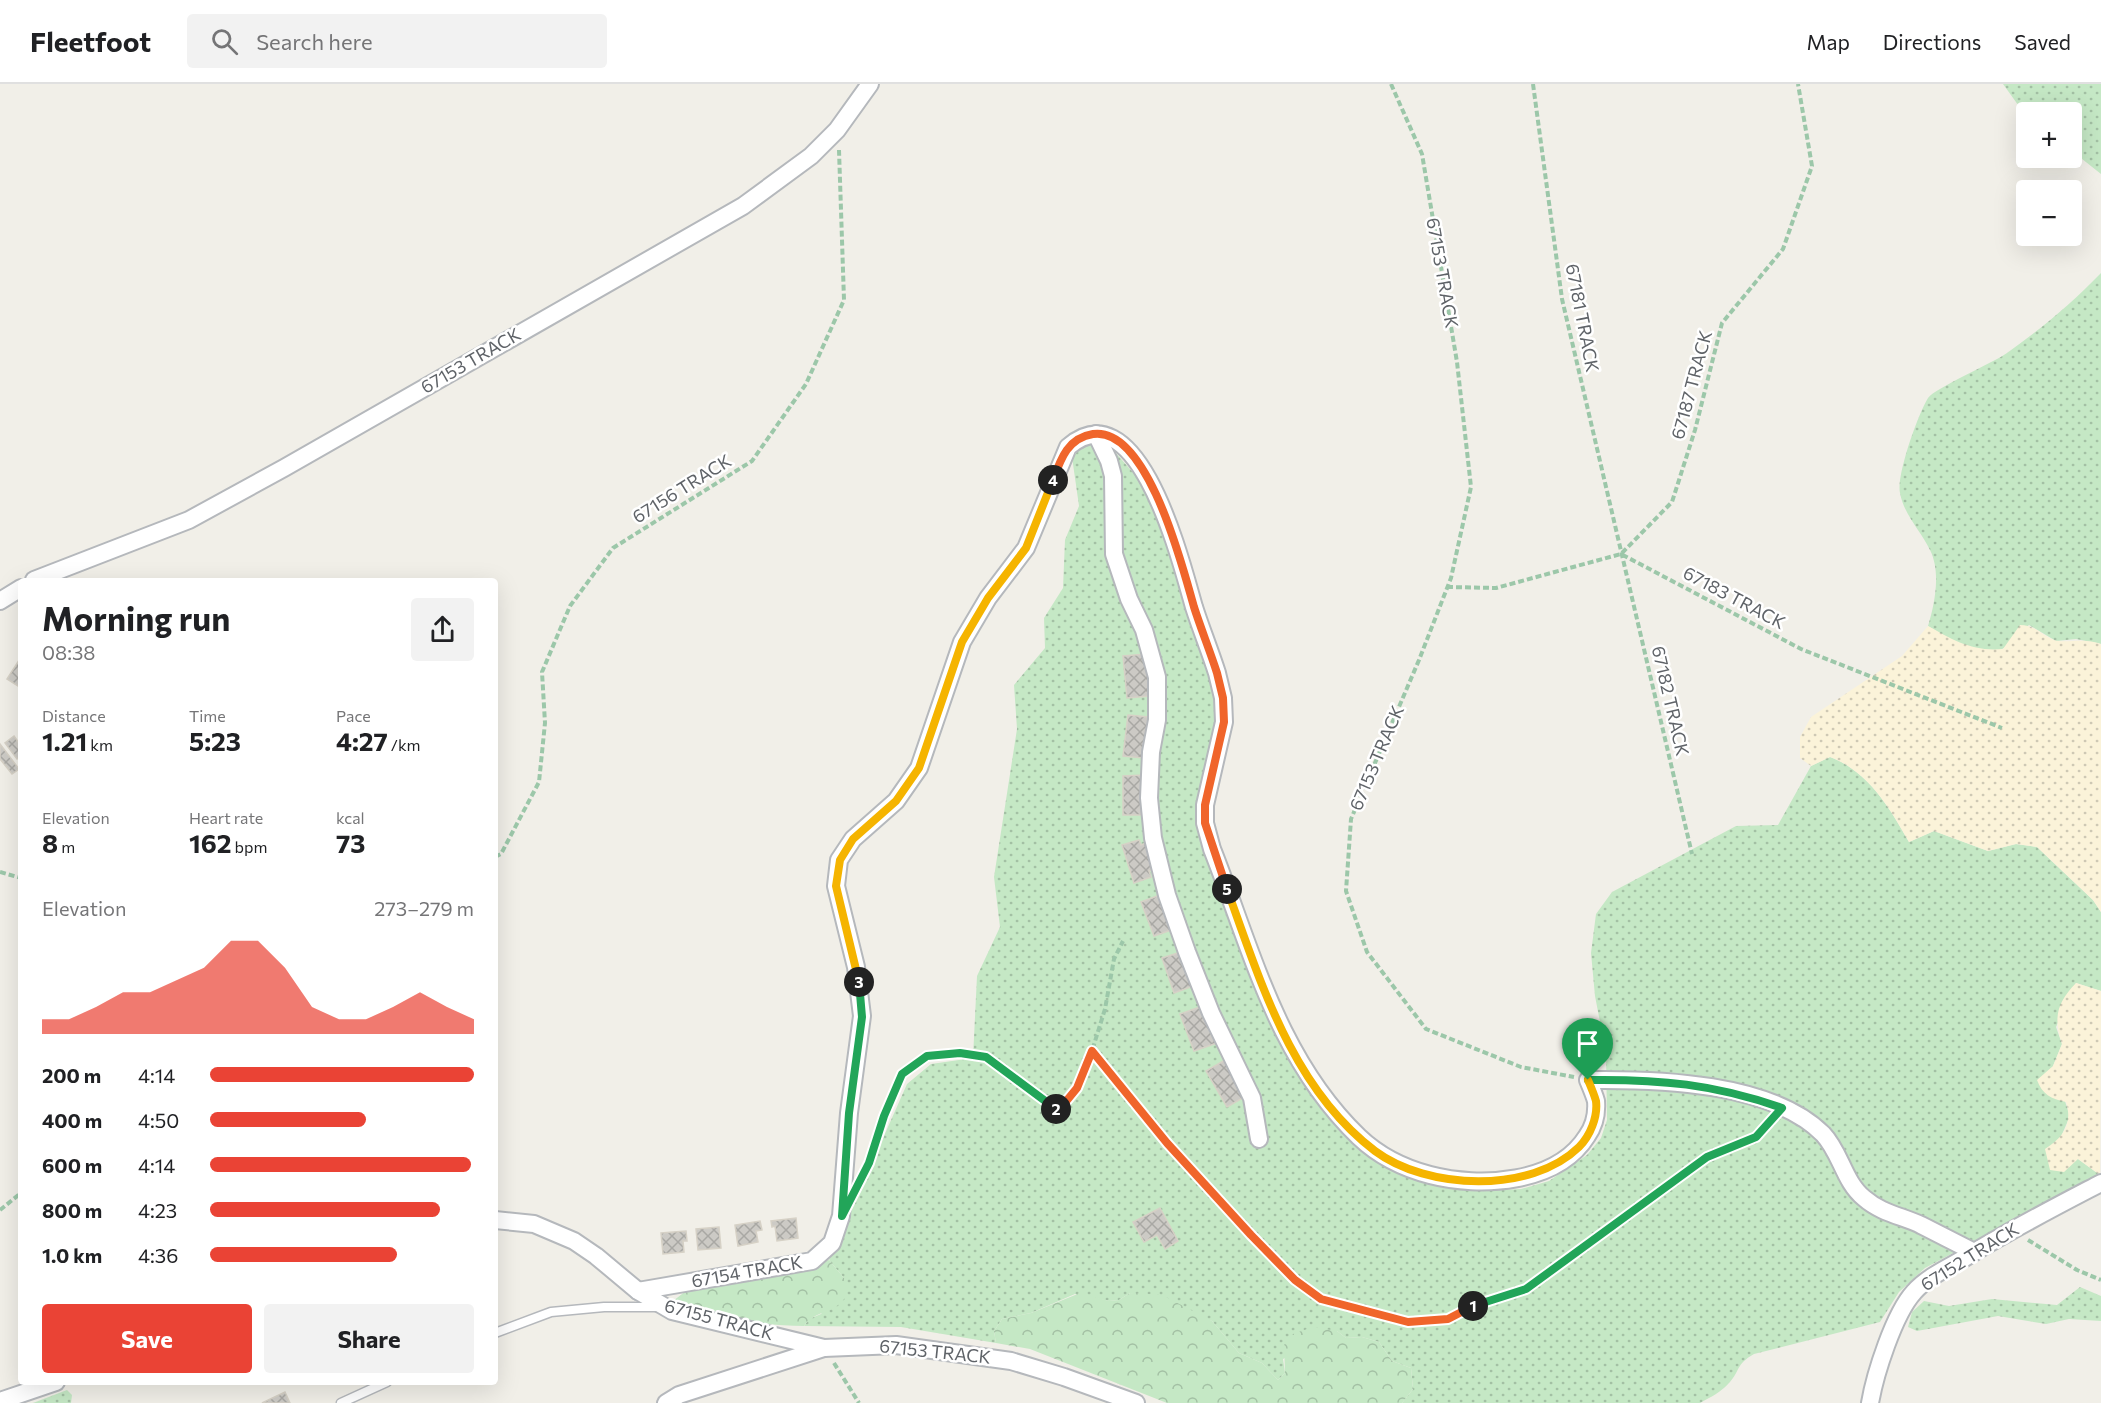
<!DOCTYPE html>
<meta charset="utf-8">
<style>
:root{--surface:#fff;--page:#f2f2f2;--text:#202124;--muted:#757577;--line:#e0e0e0;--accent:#ea4335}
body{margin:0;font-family:Commissioner,sans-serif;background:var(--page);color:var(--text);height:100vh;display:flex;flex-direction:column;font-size:22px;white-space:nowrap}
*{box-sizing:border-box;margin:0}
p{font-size:20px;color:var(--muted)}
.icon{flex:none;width:33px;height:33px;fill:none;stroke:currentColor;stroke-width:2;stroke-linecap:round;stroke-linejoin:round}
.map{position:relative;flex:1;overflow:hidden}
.drawer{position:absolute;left:18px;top:494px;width:480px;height:807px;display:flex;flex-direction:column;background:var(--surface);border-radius:6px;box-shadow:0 6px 24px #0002}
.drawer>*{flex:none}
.buttons{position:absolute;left:2016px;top:18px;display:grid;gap:12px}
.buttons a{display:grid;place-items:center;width:66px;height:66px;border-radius:6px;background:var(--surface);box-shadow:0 6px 24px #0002;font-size:30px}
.pin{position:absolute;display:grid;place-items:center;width:51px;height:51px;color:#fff;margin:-62px -26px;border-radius:50% 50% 50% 0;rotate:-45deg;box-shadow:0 0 6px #0007}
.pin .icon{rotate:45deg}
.km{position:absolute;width:30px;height:30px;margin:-15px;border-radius:50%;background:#222;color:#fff;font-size:16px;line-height:30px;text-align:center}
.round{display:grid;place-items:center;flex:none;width:63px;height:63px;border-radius:6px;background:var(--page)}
.overview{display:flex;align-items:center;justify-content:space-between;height:102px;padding:0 24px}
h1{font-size:33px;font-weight:700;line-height:45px}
.figures{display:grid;grid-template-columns:repeat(3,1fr);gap:9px;height:102px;padding:6px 24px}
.figures div{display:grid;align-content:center}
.figures b{font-size:26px;font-weight:700}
.figures small{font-size:16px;font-weight:400}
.figures p{font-size:16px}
.chart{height:168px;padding:12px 24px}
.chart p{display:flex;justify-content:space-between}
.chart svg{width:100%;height:108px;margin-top:6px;fill:var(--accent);opacity:.7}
.action{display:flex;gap:12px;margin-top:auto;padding:12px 24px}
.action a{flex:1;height:69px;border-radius:6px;background:var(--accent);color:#fff;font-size:24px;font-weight:700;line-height:69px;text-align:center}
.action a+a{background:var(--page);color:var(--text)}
ul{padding:0 24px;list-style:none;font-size:20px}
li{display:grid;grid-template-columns:96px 72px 1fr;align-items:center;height:45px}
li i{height:15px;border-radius:8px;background:var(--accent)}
header{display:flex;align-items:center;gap:36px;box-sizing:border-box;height:84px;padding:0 30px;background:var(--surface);border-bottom:2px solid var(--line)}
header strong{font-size:28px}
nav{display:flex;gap:33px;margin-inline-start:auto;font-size:21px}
.search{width:420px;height:54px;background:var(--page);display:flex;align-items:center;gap:15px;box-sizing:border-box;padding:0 21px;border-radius:6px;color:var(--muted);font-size:22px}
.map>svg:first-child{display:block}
.grass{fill:url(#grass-dots)}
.forest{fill:url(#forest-crowns)}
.sand{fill:url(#sand-dots)}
.building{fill:url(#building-cross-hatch);stroke:#d6d1c6;stroke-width:1.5}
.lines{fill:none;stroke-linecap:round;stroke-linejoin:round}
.lane-casing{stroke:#b5b8bc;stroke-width:11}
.street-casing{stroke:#b5b8bc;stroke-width:20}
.path{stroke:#9cc7a9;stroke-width:4;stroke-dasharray:6 3;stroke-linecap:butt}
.lane{stroke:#fff;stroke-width:8}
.street{stroke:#fff;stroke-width:16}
.split-1-casing{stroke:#fff;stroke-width:12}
.split-2-casing{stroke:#fff;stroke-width:12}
.split-3-casing{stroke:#fff;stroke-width:12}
.split-4-casing{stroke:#fff;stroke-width:12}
.split-5-casing{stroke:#fff;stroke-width:12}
.split-6-casing{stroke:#fff;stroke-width:12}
.split-1{stroke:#22a559;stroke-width:8}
.split-2{stroke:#f0652b;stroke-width:8}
.split-3{stroke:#22a559;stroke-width:8}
.split-4{stroke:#f5b400;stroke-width:8}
.split-5{stroke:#f0652b;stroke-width:8}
.split-6{stroke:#f5b400;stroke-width:8}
.labels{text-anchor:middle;stroke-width:5;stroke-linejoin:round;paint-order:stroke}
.street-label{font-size:18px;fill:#5f6368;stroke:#fff}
</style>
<header>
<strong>Fleetfoot</strong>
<div class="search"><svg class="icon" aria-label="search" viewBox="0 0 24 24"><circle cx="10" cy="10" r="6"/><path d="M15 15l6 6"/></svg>Search here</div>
<nav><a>Map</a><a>Directions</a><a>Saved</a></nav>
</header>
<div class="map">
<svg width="2101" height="1319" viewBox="0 0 2101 1319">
<defs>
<pattern id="grass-dots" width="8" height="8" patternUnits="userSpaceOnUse" patternTransform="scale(1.5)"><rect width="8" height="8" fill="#c5e8c5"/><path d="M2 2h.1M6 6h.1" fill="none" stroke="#a3c0a4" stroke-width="1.8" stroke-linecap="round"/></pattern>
<pattern id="forest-crowns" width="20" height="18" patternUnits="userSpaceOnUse" patternTransform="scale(1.5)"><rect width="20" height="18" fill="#c5e8c5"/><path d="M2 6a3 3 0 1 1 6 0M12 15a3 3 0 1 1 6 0" fill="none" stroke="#a3c0a4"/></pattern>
<pattern id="sand-dots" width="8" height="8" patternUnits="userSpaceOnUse" patternTransform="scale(1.5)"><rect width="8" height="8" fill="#fbf3d9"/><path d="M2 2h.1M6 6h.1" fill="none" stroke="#cec8b4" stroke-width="1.8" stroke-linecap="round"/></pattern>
<pattern id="building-cross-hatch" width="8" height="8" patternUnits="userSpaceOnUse" patternTransform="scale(1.5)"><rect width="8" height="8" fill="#cccac5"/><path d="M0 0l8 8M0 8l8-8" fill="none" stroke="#a9a8a4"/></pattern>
</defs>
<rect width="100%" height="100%" fill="#f1efe8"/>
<!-- grass -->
<g class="grass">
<path d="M 2003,0 L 2101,0 L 2101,90 L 2072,67 L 2072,28 L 2026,28 L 2026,32 Z"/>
<path d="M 2101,189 L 2101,560 L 2076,555 L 2056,557 L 2029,541 C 2021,548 2013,558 2004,564 C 1982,577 1946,553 1928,542 C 1935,519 1941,488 1930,466 C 1921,447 1904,431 1900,409 C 1896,392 1918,330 1928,314 C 1935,304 1993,279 2007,269 C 2041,245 2072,219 2101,189 Z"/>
<path d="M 1087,359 L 1109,361 L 1149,407 L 1217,611 L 1203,762 L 1290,976 L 1351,1055 L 1397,1087 L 1422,1098 L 1447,1103 L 1481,1107 L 1521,1105 L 1549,1097 L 1587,1071 L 1601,1054 L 1607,1036 L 1606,969 L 1595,912 L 1591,869 L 1596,830 L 1612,808 L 1736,742 L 1778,741 L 1811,682 L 1830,673 C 1868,687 1890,724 1909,758 L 1934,747 L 1988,767 L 2016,760 L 2037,763 L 2093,816 L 2101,828 L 2101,907 L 2076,899 L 2056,943 L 2062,960 L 2053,982 L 2070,1032 L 2060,1055 L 2078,1075 L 2100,1091 L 1925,1184 L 1899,1208 L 1880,1238 L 1754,1270 C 1735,1281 1741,1286 1729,1299 C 1721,1308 1711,1313 1700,1319 L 1402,1319 L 1413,1305 L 1411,1284 L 1392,1277 L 1379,1258 L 1362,1253 L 1346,1254 L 1337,1247 L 1283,1275 L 1285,1289 L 1278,1296 L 1262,1279 L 1239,1269 L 1212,1237 L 1130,1209 L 1119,1216 L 1109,1217 L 1075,1210 L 1031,1229 L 1002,1235 L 994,1247 L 996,1259 L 901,1243 L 804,1242 L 809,1235 L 821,1230 L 844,1194 L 829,1176 L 907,1000 L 931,980 L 973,974 L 977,892 L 1000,843 L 994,793 L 1017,645 L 1014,601 L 1045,564 L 1044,534 L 1063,504 L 1065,456 L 1079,422 L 1072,373 Z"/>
<path d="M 2080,1203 L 2101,1212 L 2101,1237 L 2069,1235 L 2046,1240 L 1998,1232 L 1917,1247 L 1908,1243 L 1912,1228 L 1924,1217 L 1949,1222 L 1992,1215 L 2057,1221 Z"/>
<path d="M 67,1306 L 72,1311 L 71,1319 L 33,1319 Z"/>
</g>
<!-- forest -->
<g class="forest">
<path d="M 829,1176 L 844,1194 L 847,1211 C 834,1232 815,1225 804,1242 C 760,1241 713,1237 673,1217 L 691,1203 Z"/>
<path d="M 1080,1209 L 1109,1217 L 1119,1216 L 1130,1209 L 1162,1211 L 1212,1237 L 1239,1269 L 1262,1279 L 1278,1296 L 1285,1289 L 1284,1261 L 1293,1250 L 1313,1243 L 1337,1247 L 1346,1254 L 1362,1253 L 1379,1258 L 1392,1277 L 1411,1284 L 1413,1305 L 1402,1319 L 1167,1319 L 1030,1265 L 996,1259 L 994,1247 L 1002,1235 L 1031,1229 Z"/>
</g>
<!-- sand -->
<g class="sand">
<path d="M 2020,541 C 2035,541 2041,551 2054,556 C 2065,560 2084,553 2101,560 L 2101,828 L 2093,816 L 2037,763 L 2016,760 L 1988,767 L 1934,747 L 1909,758 C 1890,724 1868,687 1830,673 L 1811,682 L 1800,674 L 1800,653 L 1811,633 L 1902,572 L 1928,542 C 1953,556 1973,568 2003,565 Z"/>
<path d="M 2076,899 L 2101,907 L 2100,1091 L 2078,1075 L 2064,1088 L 2050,1086 L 2045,1065 C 2063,1054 2073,1040 2066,1018 C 2051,1015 2042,1010 2037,996 L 2053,982 L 2062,960 C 2053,933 2057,919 2076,899 Z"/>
</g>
<!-- building -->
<g class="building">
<path d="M 1146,570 L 1150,612 L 1127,614 L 1123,572 Z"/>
<path d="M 21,573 L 21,604 L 7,595 Z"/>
<path d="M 1128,631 L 1148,633 L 1144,674 L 1123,672 Z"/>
<path d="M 14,652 L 21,662 L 21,672 L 17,675 L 5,659 Z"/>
<path d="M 0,660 L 19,685 L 12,690 L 0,675 Z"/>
<path d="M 1144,691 L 1145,731 L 1123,731 L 1123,692 Z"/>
<path d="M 1139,756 L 1141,761 L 1146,759 L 1154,785 L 1149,787 L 1151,793 L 1134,799 L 1122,761 Z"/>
<path d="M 1160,811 L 1174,845 L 1154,852 L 1141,818 Z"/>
<path d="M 1181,868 L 1193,902 L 1174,909 L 1162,874 Z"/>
<path d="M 1203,922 L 1217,959 L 1194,967 L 1180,930 Z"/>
<path d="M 1225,976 L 1246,1012 L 1227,1023 L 1206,987 Z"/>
<path d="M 1160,1124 L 1178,1157 L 1165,1165 L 1157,1151 L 1144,1158 L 1133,1138 Z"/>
<path d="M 796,1134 L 798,1154 L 777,1157 L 775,1142 L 772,1143 L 771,1137 Z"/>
<path d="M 760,1137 L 762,1146 L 756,1147 L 758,1158 L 738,1162 L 735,1141 Z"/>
<path d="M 719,1143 L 721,1164 L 698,1166 L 696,1145 Z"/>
<path d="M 686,1147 L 687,1157 L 683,1157 L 684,1168 L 663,1170 L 661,1149 Z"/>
<path d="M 285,1308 L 290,1319 L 262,1319 Z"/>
</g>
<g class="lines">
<defs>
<g id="lane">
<path d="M 495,1249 L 551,1228 L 604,1223 L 659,1223"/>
<path d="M 341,1319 L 387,1298"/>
</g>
<g id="street">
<path d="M 1096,350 L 1109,377 L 1113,392 L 1114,470 L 1129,515 L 1144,546 L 1157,593 L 1157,636 L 1151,668 L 1149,714 L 1153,754 L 1167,811 L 1187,868 L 1211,929 L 1252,1014 L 1259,1055"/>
<path d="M 34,496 L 189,436 L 284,384 L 743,122 L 811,72 L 837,46 L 870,0"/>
<path d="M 0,517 L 21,504"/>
<path d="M 495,1136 L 534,1140 L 574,1157 L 596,1172 L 638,1207 L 672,1227 L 824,1264"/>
<path d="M 638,1207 L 812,1177 L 832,1159 L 841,1132 L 849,1029 L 862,932 L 856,883 L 836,802 L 839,776 L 853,755 L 896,717 L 919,684 L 962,558 L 988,514 L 1026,464 L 1068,363 C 1139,302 1182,482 1194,523 C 1201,545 1210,567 1217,589 L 1223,614 L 1224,638 L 1205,721 L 1205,739 L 1212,765 C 1252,866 1277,974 1359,1053 C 1379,1072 1403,1084 1430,1091 C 1480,1104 1557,1100 1587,1052 C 1594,1042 1597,1029 1596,1017 C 1594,1010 1591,1003 1588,996 C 1657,995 1771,998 1823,1050 C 1841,1069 1844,1098 1864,1114 C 1881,1129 1902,1132 1921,1141 C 1939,1150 1956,1159 1974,1168"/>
<path d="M 0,1317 L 56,1298"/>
<path d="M 666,1319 L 679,1311 L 824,1264 L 896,1261 L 1011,1277 L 1064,1293 L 1136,1319"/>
<path d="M 1870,1319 C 1875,1290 1894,1230 1914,1208 C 1926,1194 1947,1184 1963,1175 C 2008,1147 2055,1123 2101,1099"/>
</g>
</defs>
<!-- lane casing -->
<use href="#lane" class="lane-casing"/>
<!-- street casing -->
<use href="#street" class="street-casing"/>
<!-- path -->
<g class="path">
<path d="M 1391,0 L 1422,70 L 1457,278 L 1471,403 L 1451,494 L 1419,576 L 1351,735 L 1346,807 L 1367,868 L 1426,945 L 1521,983 L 1574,993"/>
<path d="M 1533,0 L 1562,215 L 1692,770"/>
<path d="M 1622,469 L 1672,418 L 1695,346 L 1722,239 L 1783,165 L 1812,82 L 1798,0"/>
<path d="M 1447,503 L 1496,504 L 1621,470 L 1801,565 L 2002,644"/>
<path d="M 495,773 L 501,770 L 539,698 L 545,639 L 542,588 L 570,522 L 613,464 L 752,377 L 806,300 L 844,216 L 839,66"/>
<path d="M 0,788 L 21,794"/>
<path d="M 1092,967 L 1167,1059 L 1295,1196 L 1321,1215 L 1408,1238 L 1448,1235 L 1476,1221 L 1526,1205 L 1707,1073 L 1756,1052 L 1771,1036"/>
<path d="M 862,1092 L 902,990 L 927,972 L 960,970 L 986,973 L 1058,1026 L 1077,1004 L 1092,967 L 1105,925 L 1114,875 L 1123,857"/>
<path d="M 0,1126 L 21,1109"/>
<path d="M 2028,1156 L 2077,1186 L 2101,1196"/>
<path d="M 834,1279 L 859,1319"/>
</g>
<!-- lane -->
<use href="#lane" class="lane"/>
<!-- street -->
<use href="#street" class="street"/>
</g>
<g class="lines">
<defs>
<path id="split-1" d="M 1473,1222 L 1526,1205 L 1707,1073 L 1756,1053 L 1782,1024 C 1715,1000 1659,995 1588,996"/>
<path id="split-2" d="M 1056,1025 L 1059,1026 L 1077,1004 L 1092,967 L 1167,1059 L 1251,1151 L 1295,1196 L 1321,1215 L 1408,1238 L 1448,1235 L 1473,1222"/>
<path id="split-3" d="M 859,898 L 862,933 L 849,1029 L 842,1132 L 869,1079 L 884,1032 L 902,990 L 927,972 L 960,969 L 986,973 L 1056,1025"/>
<path id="split-4" d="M 859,898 L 836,802 L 840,776 L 853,755 L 896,717 L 919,684 L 962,558 L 988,514 L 1026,464 L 1053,396"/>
<path id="split-5" d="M 1053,396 C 1061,374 1068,354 1093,350 C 1148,342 1183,485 1194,523 C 1201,545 1210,567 1217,589 L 1223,614 L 1224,638 L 1205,721 L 1205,739 L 1227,805"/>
<path id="split-6" d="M 1227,805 C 1261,899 1292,1004 1375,1067 C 1427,1106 1531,1110 1579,1063 C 1590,1052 1598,1033 1596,1017 C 1594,1010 1591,1003 1588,996"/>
</defs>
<!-- split-1 casing -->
<use href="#split-1" class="split-1-casing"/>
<!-- split-2 casing -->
<use href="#split-2" class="split-2-casing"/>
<!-- split-3 casing -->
<use href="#split-3" class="split-3-casing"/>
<!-- split-4 casing -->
<use href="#split-4" class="split-4-casing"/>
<!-- split-5 casing -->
<use href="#split-5" class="split-5-casing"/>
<!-- split-6 casing -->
<use href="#split-6" class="split-6-casing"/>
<!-- split-1 -->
<use href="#split-1" class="split-1"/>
<!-- split-2 -->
<use href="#split-2" class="split-2"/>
<!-- split-3 -->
<use href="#split-3" class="split-3"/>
<!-- split-4 -->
<use href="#split-4" class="split-4"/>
<!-- split-5 -->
<use href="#split-5" class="split-5"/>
<!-- split-6 -->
<use href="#split-6" class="split-6"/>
</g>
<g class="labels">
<!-- street labels -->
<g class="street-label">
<text transform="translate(1442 189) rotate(80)" y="6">67153 TRACK</text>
<text transform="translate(1582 234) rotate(79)" y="6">67181 TRACK</text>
<text transform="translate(471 277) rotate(-30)" y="6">67153 TRACK</text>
<text transform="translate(1692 301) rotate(-75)" y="6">67187 TRACK</text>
<text transform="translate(682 405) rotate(-32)" y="6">67156 TRACK</text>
<text transform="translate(1734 514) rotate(28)" y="6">67183 TRACK</text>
<text transform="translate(1670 617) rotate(77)" y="6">67182 TRACK</text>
<text transform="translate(1377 674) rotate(-67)" y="6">67153 TRACK</text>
<text transform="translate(1970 1173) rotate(-32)" y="6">67152 TRACK</text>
<text transform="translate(747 1188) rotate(-10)" y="6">67154 TRACK</text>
<text transform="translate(719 1236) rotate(15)" y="6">67155 TRACK</text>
<text transform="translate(935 1268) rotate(6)" y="6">67153 TRACK</text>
</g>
</g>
</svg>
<div class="buttons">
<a>+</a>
<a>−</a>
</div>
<div class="pin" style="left:1588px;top:996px;background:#1e9e55"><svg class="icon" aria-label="arrive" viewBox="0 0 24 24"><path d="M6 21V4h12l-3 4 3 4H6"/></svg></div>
<b class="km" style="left:1473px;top:1222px">1</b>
<b class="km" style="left:1056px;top:1025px">2</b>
<b class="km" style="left:859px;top:898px">3</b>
<b class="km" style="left:1053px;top:396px">4</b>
<b class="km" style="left:1227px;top:805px">5</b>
<section class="drawer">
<div class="overview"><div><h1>Morning run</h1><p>08:38</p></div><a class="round"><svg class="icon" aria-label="share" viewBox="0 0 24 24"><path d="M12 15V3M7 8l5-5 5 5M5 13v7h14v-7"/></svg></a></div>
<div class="figures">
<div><p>Distance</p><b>1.21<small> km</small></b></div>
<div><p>Time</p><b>5:23</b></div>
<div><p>Pace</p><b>4:27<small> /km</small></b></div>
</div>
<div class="figures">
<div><p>Elevation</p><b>8<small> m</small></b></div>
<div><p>Heart rate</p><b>162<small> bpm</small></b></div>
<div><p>kcal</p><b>73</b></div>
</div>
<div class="chart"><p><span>Elevation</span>273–279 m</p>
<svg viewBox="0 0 160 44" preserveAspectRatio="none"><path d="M0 44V38L10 38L20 33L30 27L40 27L50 22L60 17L70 6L80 6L90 17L100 33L110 38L120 38L130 33L140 27L150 33L160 38V44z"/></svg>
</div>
<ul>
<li><b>200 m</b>4:14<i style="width:100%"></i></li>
<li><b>400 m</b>4:50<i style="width:59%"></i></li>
<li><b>600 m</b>4:14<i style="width:99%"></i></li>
<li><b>800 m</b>4:23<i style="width:87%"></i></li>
<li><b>1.0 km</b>4:36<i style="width:71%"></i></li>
</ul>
<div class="action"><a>Save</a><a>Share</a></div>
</section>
</div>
